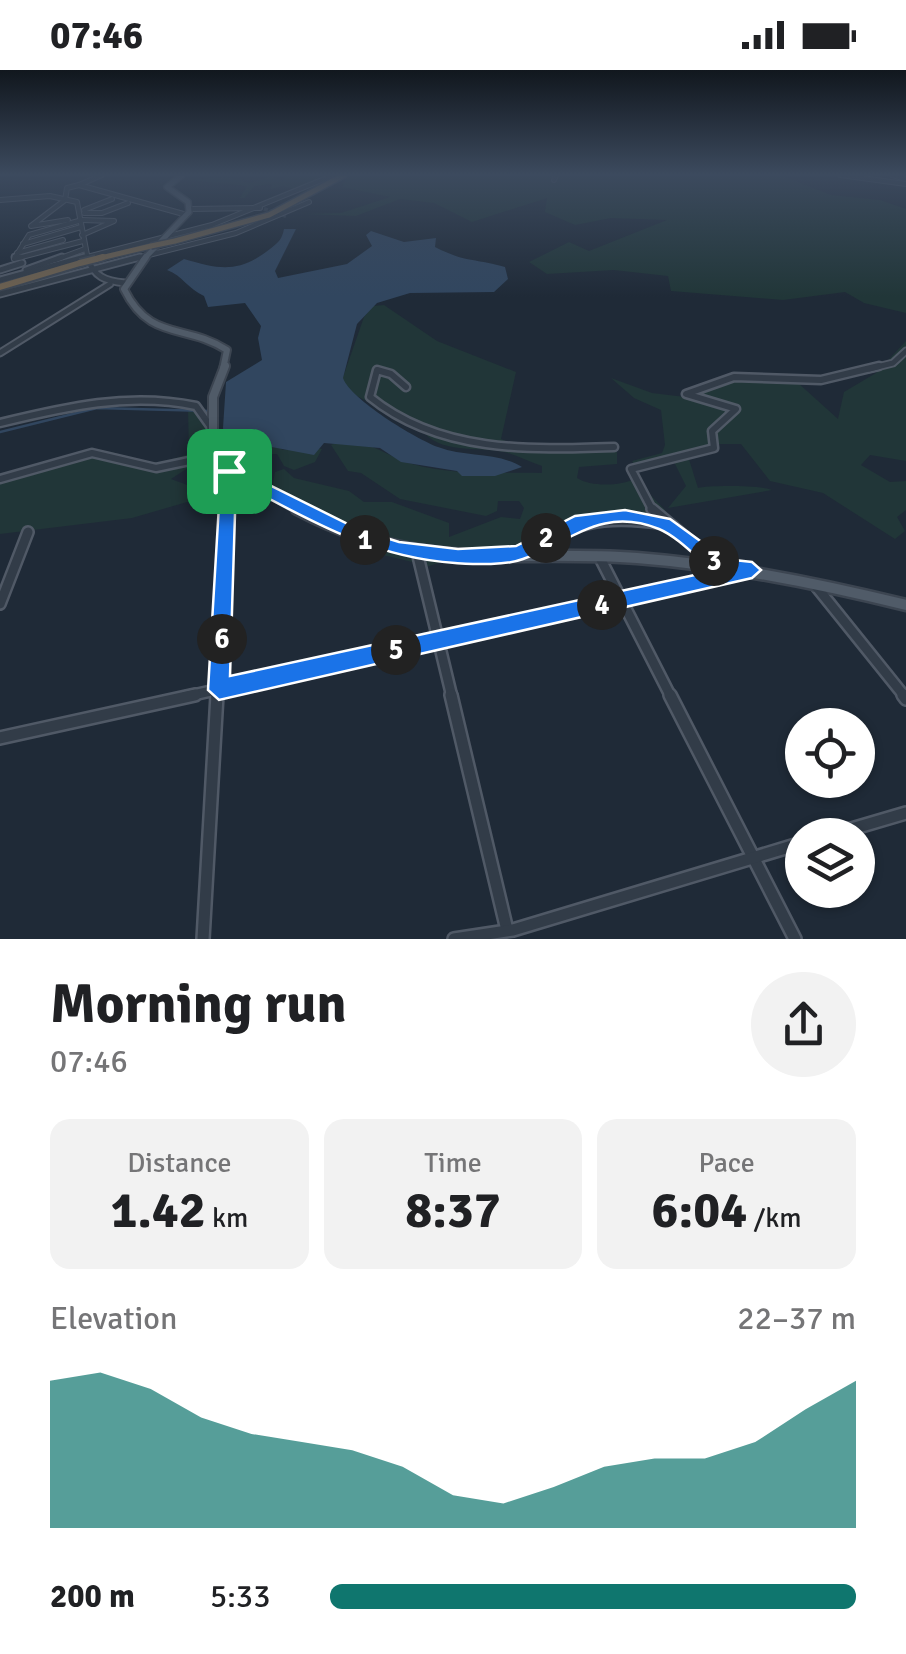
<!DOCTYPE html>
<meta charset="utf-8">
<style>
:root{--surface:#fff;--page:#f2f2f2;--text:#202124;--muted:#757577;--accent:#0f766e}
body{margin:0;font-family:Signika,sans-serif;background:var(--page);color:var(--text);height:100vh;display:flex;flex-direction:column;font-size:38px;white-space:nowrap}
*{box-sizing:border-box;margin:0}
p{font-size:32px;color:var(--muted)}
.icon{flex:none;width:55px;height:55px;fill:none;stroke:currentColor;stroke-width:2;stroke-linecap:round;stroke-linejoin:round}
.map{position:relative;height:869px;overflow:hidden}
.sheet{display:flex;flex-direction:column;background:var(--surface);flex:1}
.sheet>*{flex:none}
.tools{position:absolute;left:785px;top:638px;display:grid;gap:20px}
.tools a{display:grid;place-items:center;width:90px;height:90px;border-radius:50%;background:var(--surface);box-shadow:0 2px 8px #0004;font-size:50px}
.pin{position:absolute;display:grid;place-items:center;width:85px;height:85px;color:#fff;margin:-42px;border-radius:20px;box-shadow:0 5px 15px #0006}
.km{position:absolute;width:50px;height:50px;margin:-25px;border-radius:50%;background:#222;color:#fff;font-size:28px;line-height:50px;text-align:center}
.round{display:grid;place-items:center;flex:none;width:105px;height:105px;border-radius:52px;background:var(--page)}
.head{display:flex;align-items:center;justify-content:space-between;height:170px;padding:0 50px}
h1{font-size:55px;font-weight:700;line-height:75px}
.metrics{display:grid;grid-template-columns:repeat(3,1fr);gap:15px;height:170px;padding:10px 50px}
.metrics div{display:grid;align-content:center;border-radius:20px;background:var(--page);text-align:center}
.metrics b{font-size:50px;font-weight:700}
.metrics small{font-size:28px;font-weight:400}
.metrics p{font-size:28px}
.chart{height:280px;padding:20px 50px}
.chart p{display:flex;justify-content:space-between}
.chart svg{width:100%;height:180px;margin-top:10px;fill:var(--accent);opacity:.7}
ul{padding:0 50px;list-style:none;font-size:32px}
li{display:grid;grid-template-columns:160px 120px 1fr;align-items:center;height:75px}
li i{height:25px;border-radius:12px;background:var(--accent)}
.status{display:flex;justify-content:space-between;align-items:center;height:70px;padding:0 50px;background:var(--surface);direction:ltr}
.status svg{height:28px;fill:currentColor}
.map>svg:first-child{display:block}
.green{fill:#213638}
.water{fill:#31465f}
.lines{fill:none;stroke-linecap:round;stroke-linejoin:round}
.stream{stroke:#31465f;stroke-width:2.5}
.minor-tunnel{stroke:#343f4c;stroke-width:4;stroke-dasharray:4 2.5;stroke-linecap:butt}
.minor-far4-casing{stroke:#505966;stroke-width:6}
.minor-far3-casing{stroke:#505966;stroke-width:9}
.minor-far2-casing{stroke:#505966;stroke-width:11}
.minor-far1-casing{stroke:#505966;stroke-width:14}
.minor-casing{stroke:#505966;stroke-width:16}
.major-far3-casing{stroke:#3c4551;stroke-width:8}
.major-far2-casing{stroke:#3c4551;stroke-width:10}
.major-far1-casing{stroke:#3c4551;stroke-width:12}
.major-casing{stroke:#3c4551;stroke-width:15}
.highway-far1-casing{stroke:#3d4652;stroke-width:8}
.highway-casing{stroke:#3d4652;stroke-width:10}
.minor-far4{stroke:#323c48;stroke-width:4}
.minor-far3{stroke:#323c48;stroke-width:5}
.minor-far2{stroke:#323c48;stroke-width:6}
.minor-far1{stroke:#323c48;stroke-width:9}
.minor{stroke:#323c48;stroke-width:11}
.major-far3{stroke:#505b68;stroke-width:5}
.major-far2{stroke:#505b68;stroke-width:6}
.major-far1{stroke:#505b68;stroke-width:8}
.major{stroke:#505b68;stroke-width:10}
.highway-far1{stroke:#6e614f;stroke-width:5}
.highway{stroke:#6e614f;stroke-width:6}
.highway-bridge-far1-casing{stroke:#3d4652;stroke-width:8;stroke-linecap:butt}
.highway-bridge-casing{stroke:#3d4652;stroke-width:10;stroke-linecap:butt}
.highway-bridge-far1{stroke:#6e614f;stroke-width:5}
.highway-bridge{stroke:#6e614f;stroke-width:6}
.route{fill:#1a73e8;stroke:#fff;stroke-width:2.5;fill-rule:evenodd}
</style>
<div class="status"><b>07:46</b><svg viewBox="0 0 49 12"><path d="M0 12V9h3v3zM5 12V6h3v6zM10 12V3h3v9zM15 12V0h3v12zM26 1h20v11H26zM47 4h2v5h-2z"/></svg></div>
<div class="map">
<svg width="906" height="869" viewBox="0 0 906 869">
<rect width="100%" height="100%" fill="#1f2a37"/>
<!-- green -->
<g class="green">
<path d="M 286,105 L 330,105 L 303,122 L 283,116 L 271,119 L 272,114 L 254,116 L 245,128 L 240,128 L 247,116 L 190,110 L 226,107 L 250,113 L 271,106 L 283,111 Z"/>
<path d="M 348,105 L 780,105 L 831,125 L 880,130 L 906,139 L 906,243 L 864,233 L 845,222 L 783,230 L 671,221 L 668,206 L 614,200 L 547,204 L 529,192 L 569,172 L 589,181 L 667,150 L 611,148 L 575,155 L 545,142 L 547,128 L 472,152 L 434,133 L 400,129 L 356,146 L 303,144 L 341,143 L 390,127 L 342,117 Z"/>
<path d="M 384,235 L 437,271 L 516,302 L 501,369 L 518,376 L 617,382 L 617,394 L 579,397 L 577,408 C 591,417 620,416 635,409 L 667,442 L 660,447 L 613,443 L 572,447 L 525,477 L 465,484 L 429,496 L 383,485 L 370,470 L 272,418 L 275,402 L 284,399 L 294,408 L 349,421 L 364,432 L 392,432 L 449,453 L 449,467 L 501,447 L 520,449 L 524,438 L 519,431 L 498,431 L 497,441 L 486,446 L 400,429 L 361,403 L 348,401 L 331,375 C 360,362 386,387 412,394 C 456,406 499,402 542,403 L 542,396 C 530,392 517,385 504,382 C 476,376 440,385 421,359 L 347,321 L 342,310 L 364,247 L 373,236 Z"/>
<path d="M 906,271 L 906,391 L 870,385 L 861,395 L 890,412 L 906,411 L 906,440 L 897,447 L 905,461 L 895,469 L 823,423 L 770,411 L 741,374 L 709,374 L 687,383 L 698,418 C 707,415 762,415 772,420 L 668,438 L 686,416 L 674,392 L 638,401 L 632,391 L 662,383 L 665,375 L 661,340 L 634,328 L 611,308 L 652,323 L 685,327 L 740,310 L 797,312 L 838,349 L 844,322 L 876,303 Z"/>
<path d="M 108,332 L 193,336 L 206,359 L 206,386 L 171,409 L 190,416 L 222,408 L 225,421 L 132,448 L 0,464 L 0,412 C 23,403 92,376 115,383 C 153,393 147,397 189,384 L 188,338 Z"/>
<path d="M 271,372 L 283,380 L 306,376 L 322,379 L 315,392 L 294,400 L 284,396 L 277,384 L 244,385 L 256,373 Z"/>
</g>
<!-- water -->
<path class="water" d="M 284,159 L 296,159 L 275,201 L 278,208 L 347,194 L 372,176 L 366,165 L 371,161 L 404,172 L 436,168 L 435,177 C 466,193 474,188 505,197 L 508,209 L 494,222 L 410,223 L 377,233 L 357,254 L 343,308 C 350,329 416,369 438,377 C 467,388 496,381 522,397 L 495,406 L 462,406 L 457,401 L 401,392 L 380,378 L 324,373 L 314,385 L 261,375 L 235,389 L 227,388 L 223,358 L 226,312 L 262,290 L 258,268 L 261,256 L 245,233 L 208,237 L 204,226 C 188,219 183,206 167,200 L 184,189 C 221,200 239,203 270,179 C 279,172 282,169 284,159 Z"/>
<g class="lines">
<!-- stream -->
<path class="stream" d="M 0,362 L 97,338 L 209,341"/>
<!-- minor-tunnel -->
<path class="minor-tunnel" d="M 264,139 L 286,146"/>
<defs>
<g id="minor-far4">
<path d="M 102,105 L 79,115 L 187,145"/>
<path d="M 840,105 L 906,114"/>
<path d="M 892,105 L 906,109"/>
<path d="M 554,110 L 556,105"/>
<path d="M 0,130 L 50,126 L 77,132 L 88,190"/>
<path d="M 190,139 L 260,138"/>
<path d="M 84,140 L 112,129"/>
<path d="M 84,143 L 102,143 L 128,133"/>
<path d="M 68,150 L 31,156 L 65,130 L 67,118 L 79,115"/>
<path d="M 82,150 L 29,165 L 14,189 L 83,171"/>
<path d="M 82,150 L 114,151 L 82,165"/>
<path d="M 23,174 L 81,157"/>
<path d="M 17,183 L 63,170"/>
<path d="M 55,190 L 85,179"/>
<path d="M 75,190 L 212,155 L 334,105"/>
<path d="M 129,190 L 236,163 L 309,132"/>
</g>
<g id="minor-far3">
<path d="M 15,187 L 21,187"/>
<path d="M 87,187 C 94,207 105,211 125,213"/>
<path d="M 0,200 L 22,193"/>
<path d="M 26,200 L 62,187"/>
<path d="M 0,210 L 85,187"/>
<path d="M 0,224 L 140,187"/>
<path d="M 0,283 L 110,214"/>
<path d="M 869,299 L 893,293 L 906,281"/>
</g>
<g id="minor-far2">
<path d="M 406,317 L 391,304 L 377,300 L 370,327 C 439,383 529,380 614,377"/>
<path d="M 0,353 C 66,337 129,322 196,336 L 213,360"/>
<path d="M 0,409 L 92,383 L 156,398 L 213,386"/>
<path d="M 227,441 L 229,401"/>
<path d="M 653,441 L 631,399 L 714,378 L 712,361 L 736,339 L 686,324 L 734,307 L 821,310 L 879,296"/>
</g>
<g id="minor-far1">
<path d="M 652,439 L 720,496"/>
<path d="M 417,482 L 452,627"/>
<path d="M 519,484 C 574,453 601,444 664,454"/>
<path d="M 599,486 L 671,627"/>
<path d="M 815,515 L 905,627"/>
<path d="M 0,534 L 28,462"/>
<path d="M 184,627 L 742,503"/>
<path d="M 216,627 L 227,439"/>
</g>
<g id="minor">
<path d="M 451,625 L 507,860"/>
<path d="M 670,625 L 795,869"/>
<path d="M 903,625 L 906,629"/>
<path d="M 0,668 L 195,625"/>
<path d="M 831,765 L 906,743"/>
<path d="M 203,869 L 217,625"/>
<path d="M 454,869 L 513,860 L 802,773"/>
</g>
<path id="major-far3" d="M 143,190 L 189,142 L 188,132 L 167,117 L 182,105"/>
<path id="major-far2" d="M 146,187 L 124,219 C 150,272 185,253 227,280 L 223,299"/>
<path id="major-far1" d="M 225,296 L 213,327 L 213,386 L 226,399 L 301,441"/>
<path id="major" d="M 297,439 C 421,505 506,479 637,488 C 728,495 817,513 906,535"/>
<g id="highway-far1">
<path d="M 175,171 L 269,145 L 344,105"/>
<path d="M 96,189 L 151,176"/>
</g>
<g id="highway">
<path d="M 96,189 L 103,187"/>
<path d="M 0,217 L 80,193"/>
</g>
</defs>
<!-- minor-far4 casing -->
<use href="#minor-far4" class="minor-far4-casing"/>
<!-- minor-far3 casing -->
<use href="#minor-far3" class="minor-far3-casing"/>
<!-- minor-far2 casing -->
<use href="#minor-far2" class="minor-far2-casing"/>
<!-- minor-far1 casing -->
<use href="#minor-far1" class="minor-far1-casing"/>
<!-- minor casing -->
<use href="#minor" class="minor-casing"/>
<!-- major-far3 casing -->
<use href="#major-far3" class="major-far3-casing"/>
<!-- major-far2 casing -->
<use href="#major-far2" class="major-far2-casing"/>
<!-- major-far1 casing -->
<use href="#major-far1" class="major-far1-casing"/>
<!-- major casing -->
<use href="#major" class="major-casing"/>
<!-- highway-far1 casing -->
<use href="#highway-far1" class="highway-far1-casing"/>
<!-- highway casing -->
<use href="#highway" class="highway-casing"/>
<!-- minor-far4 -->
<use href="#minor-far4" class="minor-far4"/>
<!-- minor-far3 -->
<use href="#minor-far3" class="minor-far3"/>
<!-- minor-far2 -->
<use href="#minor-far2" class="minor-far2"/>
<!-- minor-far1 -->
<use href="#minor-far1" class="minor-far1"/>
<!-- minor -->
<use href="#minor" class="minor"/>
<!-- major-far3 -->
<use href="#major-far3" class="major-far3"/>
<!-- major-far2 -->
<use href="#major-far2" class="major-far2"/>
<!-- major-far1 -->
<use href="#major-far1" class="major-far1"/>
<!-- major -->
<use href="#major" class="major"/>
<!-- highway-far1 -->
<use href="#highway-far1" class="highway-far1"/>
<!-- highway -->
<use href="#highway" class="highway"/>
<defs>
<path id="highway-bridge-far1" d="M 151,176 L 175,171"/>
<path id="highway-bridge" d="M 80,193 L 96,189"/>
</defs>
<!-- highway-bridge-far1 casing -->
<use href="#highway-bridge-far1" class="highway-bridge-far1-casing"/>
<!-- highway-bridge casing -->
<use href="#highway-bridge" class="highway-bridge-casing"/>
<!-- highway-bridge-far1 -->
<use href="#highway-bridge-far1" class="highway-bridge-far1"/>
<!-- highway-bridge -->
<use href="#highway-bridge" class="highway-bridge"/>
</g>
<!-- sky -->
<linearGradient id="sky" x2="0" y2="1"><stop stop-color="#11171e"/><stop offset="0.46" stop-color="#3c4a5e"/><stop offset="1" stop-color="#3c4a5e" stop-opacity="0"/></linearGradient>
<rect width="906" height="227" fill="url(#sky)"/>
<!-- route -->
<path class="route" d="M 229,395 L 358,459 L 399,472 L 458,479 L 516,476 L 575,446 L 625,440 L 670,449 L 725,489 L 752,492 L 761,500 L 752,508 L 219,630 L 208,620 L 221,401 ZM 236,411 C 307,449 373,488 455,493 C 474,494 505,496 523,489 C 571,472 601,436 659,459 C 678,467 697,488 713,501 L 230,606 Z"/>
</svg>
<div class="tools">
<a><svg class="icon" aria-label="locate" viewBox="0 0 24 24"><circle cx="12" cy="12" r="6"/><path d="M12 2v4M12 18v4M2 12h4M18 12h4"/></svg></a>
<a><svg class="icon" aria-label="layers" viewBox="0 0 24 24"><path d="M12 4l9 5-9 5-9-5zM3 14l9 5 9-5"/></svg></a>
</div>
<div class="pin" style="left:229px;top:401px;background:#1e9e55"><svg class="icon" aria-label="arrive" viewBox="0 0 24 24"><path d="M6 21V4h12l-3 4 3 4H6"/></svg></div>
<b class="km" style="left:365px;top:470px">1</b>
<b class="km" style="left:546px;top:468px">2</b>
<b class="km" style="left:714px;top:491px">3</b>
<b class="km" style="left:602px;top:535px">4</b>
<b class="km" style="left:396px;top:580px">5</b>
<b class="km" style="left:222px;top:569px">6</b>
</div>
<section class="sheet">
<div class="head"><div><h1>Morning run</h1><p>07:46</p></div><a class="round"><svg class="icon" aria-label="share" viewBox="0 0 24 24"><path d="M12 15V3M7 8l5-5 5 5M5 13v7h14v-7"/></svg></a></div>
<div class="metrics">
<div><p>Distance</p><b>1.42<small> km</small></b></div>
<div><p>Time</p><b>8:37</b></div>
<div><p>Pace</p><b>6:04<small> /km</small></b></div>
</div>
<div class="chart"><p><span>Elevation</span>22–37 m</p>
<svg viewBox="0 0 160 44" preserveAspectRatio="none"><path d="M0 44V8L10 6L20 10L30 17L40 21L50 23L60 25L70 29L80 36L90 38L100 34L110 29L120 27L130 27L140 23L150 15L160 8V44z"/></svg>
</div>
<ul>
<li><b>200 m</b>5:33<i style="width:100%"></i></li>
</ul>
</section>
